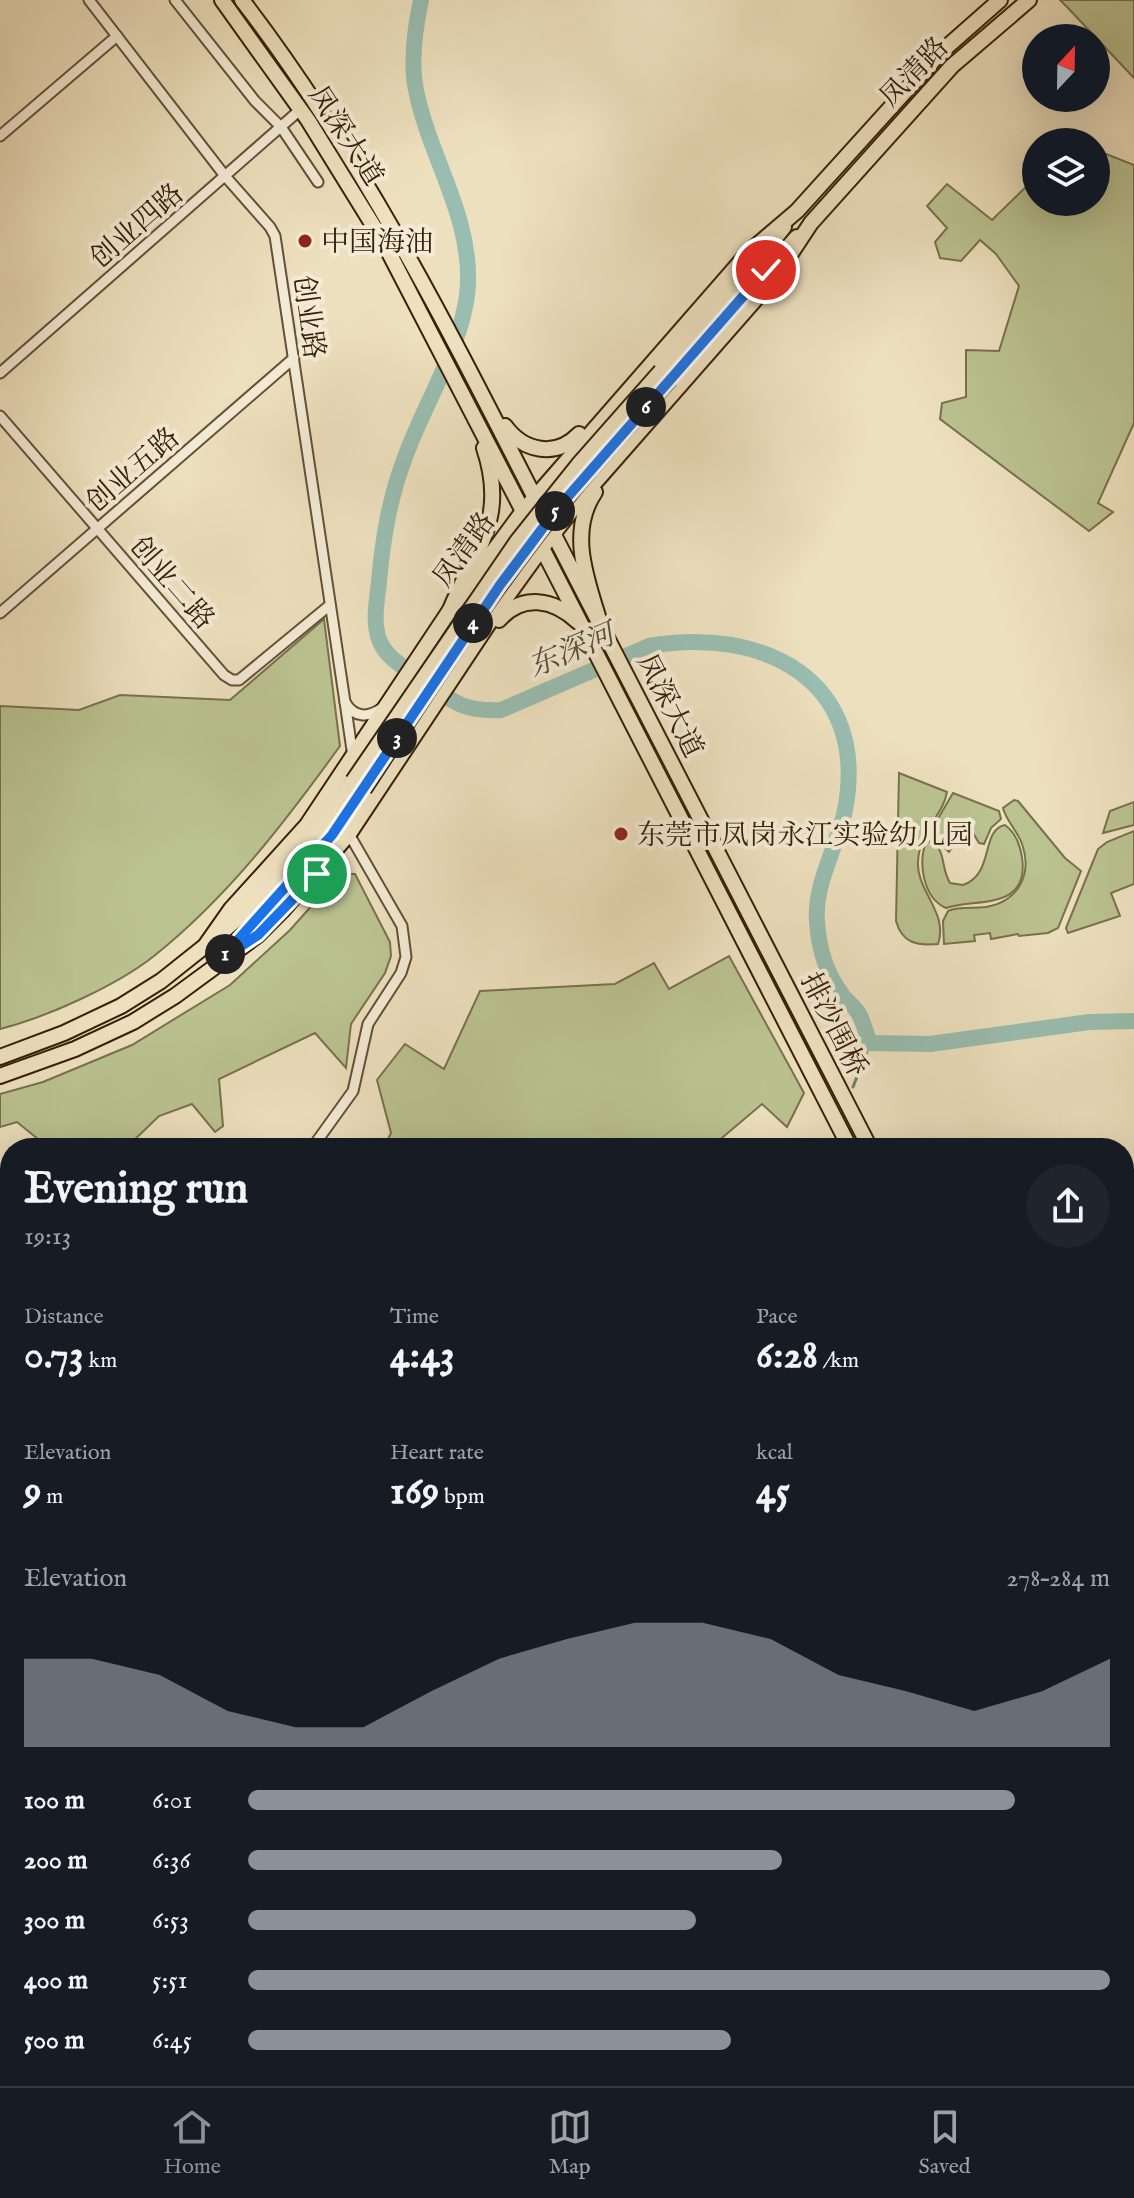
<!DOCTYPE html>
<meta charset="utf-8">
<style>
:root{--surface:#171b24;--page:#20242c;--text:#f1f3f6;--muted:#9ea1a6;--line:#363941;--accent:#8c9099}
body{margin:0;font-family:"IM FELL English","Noto Serif SC",serif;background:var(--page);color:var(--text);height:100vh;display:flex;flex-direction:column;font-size:30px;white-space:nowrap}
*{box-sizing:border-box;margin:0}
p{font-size:26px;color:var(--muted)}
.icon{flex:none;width:44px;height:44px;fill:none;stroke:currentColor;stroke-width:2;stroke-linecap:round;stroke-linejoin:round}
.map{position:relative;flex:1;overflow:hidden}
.sheet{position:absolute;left:0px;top:1138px;width:1134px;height:948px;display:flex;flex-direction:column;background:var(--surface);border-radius:32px 32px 0 0;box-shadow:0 8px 32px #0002}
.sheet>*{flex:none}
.needle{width:52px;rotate:22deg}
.buttons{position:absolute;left:1022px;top:24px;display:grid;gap:16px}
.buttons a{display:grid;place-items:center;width:88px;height:88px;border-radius:50%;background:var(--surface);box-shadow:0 8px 32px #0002;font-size:40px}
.pin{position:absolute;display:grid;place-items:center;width:68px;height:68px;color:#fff;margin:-34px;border:4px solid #fff;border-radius:50%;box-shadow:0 2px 8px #0007}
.km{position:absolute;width:40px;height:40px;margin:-20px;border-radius:50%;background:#222;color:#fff;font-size:22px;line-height:40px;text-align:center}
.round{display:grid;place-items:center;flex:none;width:84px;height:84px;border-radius:42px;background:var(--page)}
.overview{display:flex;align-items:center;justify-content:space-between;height:136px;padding:0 24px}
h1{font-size:44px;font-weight:700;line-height:60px}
.metrics{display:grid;grid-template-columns:repeat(3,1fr);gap:12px;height:136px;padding:8px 24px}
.metrics div{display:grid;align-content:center}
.metrics b{font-size:40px;font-weight:700}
.metrics small{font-size:22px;font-weight:400}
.metrics p{font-size:22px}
.chart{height:224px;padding:16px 24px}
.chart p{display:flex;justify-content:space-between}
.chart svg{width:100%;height:144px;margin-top:8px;fill:var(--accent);opacity:.7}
ul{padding:0 24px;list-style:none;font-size:26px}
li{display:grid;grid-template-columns:128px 96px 1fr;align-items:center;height:60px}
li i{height:20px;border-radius:10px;background:var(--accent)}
.tab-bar{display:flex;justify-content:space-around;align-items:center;height:112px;border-top:2px solid var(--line);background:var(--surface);font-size:22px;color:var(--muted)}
.tab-bar a{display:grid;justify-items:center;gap:4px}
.tab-bar .on{color:var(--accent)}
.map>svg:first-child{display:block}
.green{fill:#bac290;stroke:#78714c;stroke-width:2}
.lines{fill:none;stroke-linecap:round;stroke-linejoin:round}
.stream{stroke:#727e6d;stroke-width:3}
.river{stroke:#99bdb0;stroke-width:16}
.minor-casing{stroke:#645036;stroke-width:13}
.tertiary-casing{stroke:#645036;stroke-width:15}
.secondary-casing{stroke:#372008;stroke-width:16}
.primary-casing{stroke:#372008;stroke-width:18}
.trunk-casing{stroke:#372008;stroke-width:18}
.minor{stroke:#f3ebd5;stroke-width:9}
.tertiary{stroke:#f3ebd5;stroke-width:11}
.secondary{stroke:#f3ebd5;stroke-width:12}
.primary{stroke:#ede0be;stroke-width:14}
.trunk{stroke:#ede0be;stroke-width:14}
.primary-bridge-casing{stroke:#372008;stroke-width:18;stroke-linecap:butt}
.primary-bridge{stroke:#ede0be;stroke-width:14}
.route-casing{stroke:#fff;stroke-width:16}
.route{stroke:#1a73e8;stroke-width:10}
.poi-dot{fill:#8f2418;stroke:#f3ebd5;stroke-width:3}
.labels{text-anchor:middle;stroke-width:8;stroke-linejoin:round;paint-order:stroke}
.street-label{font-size:28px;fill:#372008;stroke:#f3ebd5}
.poi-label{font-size:28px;fill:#372008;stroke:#f3ebd5;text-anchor:start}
.water-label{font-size:30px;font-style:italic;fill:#544f3a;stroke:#f3ebd5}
</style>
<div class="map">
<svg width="1134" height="2086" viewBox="0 0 1134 2086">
<rect width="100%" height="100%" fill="#ede0be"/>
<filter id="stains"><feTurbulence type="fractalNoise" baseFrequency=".0025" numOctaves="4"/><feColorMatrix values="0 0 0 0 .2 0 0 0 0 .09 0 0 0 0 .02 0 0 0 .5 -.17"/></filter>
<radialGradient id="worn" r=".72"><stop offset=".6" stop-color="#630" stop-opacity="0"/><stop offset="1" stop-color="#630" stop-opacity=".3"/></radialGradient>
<!-- green -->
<g class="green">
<path d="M 1060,0 L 1134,0 L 1134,78 L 1068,8 Z"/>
<path d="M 1096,150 L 1134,165 L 1134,423 L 1098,503 L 1113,512 L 1089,531 L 940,419 L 942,403 L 966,397 L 966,350 L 999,351 L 1019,286 L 996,254 L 980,240 L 961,261 L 940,258 L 935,242 L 947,228 L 927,206 L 947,184 L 992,220 L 1036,177 L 1036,202 L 1096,202 Z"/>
<path d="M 324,619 L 340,746 C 285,822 228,897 154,956 C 116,986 47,1017 0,1029 L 0,706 L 79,710 L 120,695 L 230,700 Z"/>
<path d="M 899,773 L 947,792 C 943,816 920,829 918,861 C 916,891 949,913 938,944 C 917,946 902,943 896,921 Z"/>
<path d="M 953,793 L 999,811 L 1001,819 L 991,828 L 984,844 L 979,843 L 973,833 L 967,832 L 959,836 L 949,852 L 929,834 Z"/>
<path d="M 1014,800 L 1018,801 L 1065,858 L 1081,871 L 1058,928 L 1048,933 L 1019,936 L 1018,934 L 991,939 L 990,933 L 974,935 L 975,941 L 944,944 L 943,921 L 948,911 C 960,906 973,909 986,907 C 1016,902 1032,877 1023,847 C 1019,832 1007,823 1003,808 Z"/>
<path d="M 1134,802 L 1134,825 L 1103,833 L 1110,811 Z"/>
<path d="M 1005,825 C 1015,832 1020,845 1022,857 C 1030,911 976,898 946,908 C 923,898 918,863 926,842 L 932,841 C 946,851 941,869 950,883 L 963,885 C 995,874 980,830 1005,825 Z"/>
<path d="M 1134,831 L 1134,884 L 1111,893 L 1120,916 L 1068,933 L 1066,928 L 1098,849 L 1107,842 Z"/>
<path d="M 340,874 L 355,874 L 390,942 L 391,956 L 385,973 L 351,1024 L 346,1068 L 315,1033 L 219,1079 L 223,1126 L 215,1132 L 192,1104 L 159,1116 L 126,1148 L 49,1148 L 17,1122 L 0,1127 L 0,1094 L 43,1082 L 132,1045 L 230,985 L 290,930 Z"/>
<path d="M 729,956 L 804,1093 L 787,1127 L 762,1104 L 710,1148 L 390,1148 L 385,1145 L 391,1133 L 377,1080 L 405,1044 L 444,1069 L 480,991 L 615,984 L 654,963 L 669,989 Z"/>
<path d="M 1124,1631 L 1134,1631 L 1134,1782 L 1124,1777 Z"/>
</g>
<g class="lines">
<!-- stream -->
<path class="stream" d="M 853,1087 L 870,1043"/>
<!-- river -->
<path class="river" d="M 421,0 C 415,28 410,61 416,90 C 429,156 470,213 468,282 C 467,336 426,401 407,452 C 390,495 383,536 379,582 C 377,601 372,623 380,642 C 388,659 404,667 419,678 C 451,700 461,712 501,710 L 649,646 C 763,626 870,680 845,810 C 837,848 814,883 817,922 C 819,950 826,973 843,996 C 848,1002 855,1007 859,1014 C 864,1023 866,1034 870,1043 L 930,1044 L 1089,1022 L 1134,1021"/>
<defs>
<g id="minor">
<path d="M 89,0 L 225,176 L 270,227 L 275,236 L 345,702"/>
<path d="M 175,0 L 255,101 L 281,127 L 318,182"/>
<path d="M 0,136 L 117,36"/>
<path d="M 0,373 L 301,109"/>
<path d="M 0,416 L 224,675 L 232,680 L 239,680 L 330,605"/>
<path d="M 0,613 L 294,358"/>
<path d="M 353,757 L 345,702 C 354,718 368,718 382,708"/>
<path d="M 312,1148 L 353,1091 L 368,1024 L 401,973 L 406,957 L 402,926 L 349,834"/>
<path d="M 0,1270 L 10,1274"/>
<path d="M 1124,1446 L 1134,1424"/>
<path d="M 1124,1787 L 1134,1790"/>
<path d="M 0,1812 L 10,1821"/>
<path d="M 847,2086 L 848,2076"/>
<path d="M 1094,2086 L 1098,2076"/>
</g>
<g id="tertiary">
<path d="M 1124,1607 L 1134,1604"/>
<path d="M 0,1785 L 10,1775"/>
<path d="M 0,1799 L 10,1789"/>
<path d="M 1124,2043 L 1134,2046"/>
<path d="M 178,2086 L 181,2076"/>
<path d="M 194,2086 L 198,2076"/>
<path d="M 567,2086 L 568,2076"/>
<path d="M 577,2086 L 579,2076"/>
</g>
<path id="secondary" d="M 1132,1617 L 1134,1617"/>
<g id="primary">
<path d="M 661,371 L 757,261 L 784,227"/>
<path d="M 670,379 L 797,237"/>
<path d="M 553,533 L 870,1148"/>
<path d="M 499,620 C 522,593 554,599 578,622"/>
<path d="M 220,934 C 272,890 314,837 353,781"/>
<path d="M 231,948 L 315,856 L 364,789"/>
<path d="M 0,1057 L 64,1033 L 121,1006 L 161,981 L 205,946 L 231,909 L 307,825 L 450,610 L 523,511"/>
<path d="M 0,1076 L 75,1049 L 133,1022 L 175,996 L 258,935 L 282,911 L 349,834 L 503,602 L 542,548 L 850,1148"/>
<path d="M 1124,1455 L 1134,1463"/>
<path d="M 1124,1477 L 1134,1487"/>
</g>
<g id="trunk">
<path d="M 222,0 L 308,120 L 384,243 L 542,548 L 584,495 L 776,276 L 811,223 L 952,66 L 1029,0"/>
<path d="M 242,0 C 363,158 447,326 537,502"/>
<path d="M 505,426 C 524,452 556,458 579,434"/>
<path d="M 595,492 C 567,533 588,582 601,626"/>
<path d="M 523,511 L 749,252 L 797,211 L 940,53 L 1000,0"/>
<path d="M 450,610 C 475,549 508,520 484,448"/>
</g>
</defs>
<!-- minor casing -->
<use href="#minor" class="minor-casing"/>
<!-- tertiary casing -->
<use href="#tertiary" class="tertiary-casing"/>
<!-- secondary casing -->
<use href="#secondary" class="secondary-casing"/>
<!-- primary casing -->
<use href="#primary" class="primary-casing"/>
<!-- trunk casing -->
<use href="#trunk" class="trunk-casing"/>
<!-- minor -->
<use href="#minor" class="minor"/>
<!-- tertiary -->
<use href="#tertiary" class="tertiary"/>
<!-- secondary -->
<use href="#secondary" class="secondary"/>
<!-- primary -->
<use href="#primary" class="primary"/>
<!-- trunk -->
<use href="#trunk" class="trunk"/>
<defs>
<g id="primary-bridge">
<path d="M 353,781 L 518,540 L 578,465 L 661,371"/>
<path d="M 364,789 C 418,707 469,625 528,547 C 572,488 621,434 670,379"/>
</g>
</defs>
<!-- primary-bridge casing -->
<use href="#primary-bridge" class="primary-bridge-casing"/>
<!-- primary-bridge -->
<use href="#primary-bridge" class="primary-bridge"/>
</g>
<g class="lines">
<defs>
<path id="route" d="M 317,874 L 258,935 L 220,960 L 332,835 L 500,585 L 557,509 L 766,270"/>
</defs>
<!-- route casing -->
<use href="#route" class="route-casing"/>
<!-- route -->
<use href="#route" class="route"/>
</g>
<!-- markers -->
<g class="poi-dot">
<circle cx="305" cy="241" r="8"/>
<circle cx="621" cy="834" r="8"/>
</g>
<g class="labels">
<!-- street labels -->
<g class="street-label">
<text transform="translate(913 71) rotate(-46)" y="10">凤清路</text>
<text transform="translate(347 135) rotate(57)" y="10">凤深大道</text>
<text transform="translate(136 225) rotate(-41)" y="10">创业四路</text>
<text transform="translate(310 317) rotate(82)" y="10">创业路</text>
<text transform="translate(132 469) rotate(-41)" y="10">创业五路</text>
<text transform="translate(463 549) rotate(-54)" y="10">凤清路</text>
<text transform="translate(173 582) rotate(49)" y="10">创业二路</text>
<text transform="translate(671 705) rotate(63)" y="10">凤深大道</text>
<text transform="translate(835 1024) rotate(63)" y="10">排沙围桥</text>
</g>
<!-- poi labels -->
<g class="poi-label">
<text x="321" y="251">中国海油</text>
<text x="637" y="844">东莞市凤岗永江实验幼儿园</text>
</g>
<!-- water labels -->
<g class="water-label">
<text transform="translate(571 650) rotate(-23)" y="10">东深河</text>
</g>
</g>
<rect width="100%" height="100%" filter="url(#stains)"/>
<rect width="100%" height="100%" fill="url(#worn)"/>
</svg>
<div class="buttons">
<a><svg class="needle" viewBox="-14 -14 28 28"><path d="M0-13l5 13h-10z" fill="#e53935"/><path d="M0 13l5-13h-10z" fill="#9ea1a6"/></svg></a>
<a><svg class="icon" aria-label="layers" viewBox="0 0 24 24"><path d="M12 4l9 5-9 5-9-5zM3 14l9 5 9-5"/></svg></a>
</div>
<div class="pin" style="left:317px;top:874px;background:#1e9e55"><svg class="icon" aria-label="arrive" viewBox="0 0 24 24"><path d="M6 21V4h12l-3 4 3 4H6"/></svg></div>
<div class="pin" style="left:766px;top:270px;background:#d93025"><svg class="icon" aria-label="check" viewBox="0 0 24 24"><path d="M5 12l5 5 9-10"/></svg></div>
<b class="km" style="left:225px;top:954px">1</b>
<b class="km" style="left:397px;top:738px">3</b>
<b class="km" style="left:473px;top:623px">4</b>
<b class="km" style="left:555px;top:511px">5</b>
<b class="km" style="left:646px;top:407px">6</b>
<section class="sheet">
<div class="overview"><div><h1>Evening run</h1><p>19:13</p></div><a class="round"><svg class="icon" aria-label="share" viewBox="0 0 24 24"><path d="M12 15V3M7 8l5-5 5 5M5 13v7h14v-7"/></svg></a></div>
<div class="metrics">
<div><p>Distance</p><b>0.73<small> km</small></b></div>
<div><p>Time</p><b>4:43</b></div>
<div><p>Pace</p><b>6:28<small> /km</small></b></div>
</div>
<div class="metrics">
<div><p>Elevation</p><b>9<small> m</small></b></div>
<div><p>Heart rate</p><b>169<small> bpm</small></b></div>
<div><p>kcal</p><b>45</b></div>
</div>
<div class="chart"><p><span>Elevation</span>278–284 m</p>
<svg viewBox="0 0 160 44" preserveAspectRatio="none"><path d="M0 44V17L10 17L20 22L30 33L40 38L50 38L60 27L70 17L80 11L90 6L100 6L110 11L120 22L130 27L140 33L150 27L160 17V44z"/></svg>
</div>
<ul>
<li><b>100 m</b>6:01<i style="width:89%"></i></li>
<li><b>200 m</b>6:36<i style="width:62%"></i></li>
<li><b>300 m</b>6:53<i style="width:52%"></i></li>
<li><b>400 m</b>5:51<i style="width:100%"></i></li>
<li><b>500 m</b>6:45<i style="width:56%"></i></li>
</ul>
</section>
</div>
<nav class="tab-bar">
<a class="on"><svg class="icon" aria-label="home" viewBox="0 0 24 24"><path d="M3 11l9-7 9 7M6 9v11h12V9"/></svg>Home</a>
<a><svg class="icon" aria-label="map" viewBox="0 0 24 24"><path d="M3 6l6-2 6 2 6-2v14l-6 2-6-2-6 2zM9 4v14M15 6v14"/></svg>Map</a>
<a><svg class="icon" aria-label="saved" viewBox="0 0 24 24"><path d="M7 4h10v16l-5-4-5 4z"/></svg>Saved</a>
</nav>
